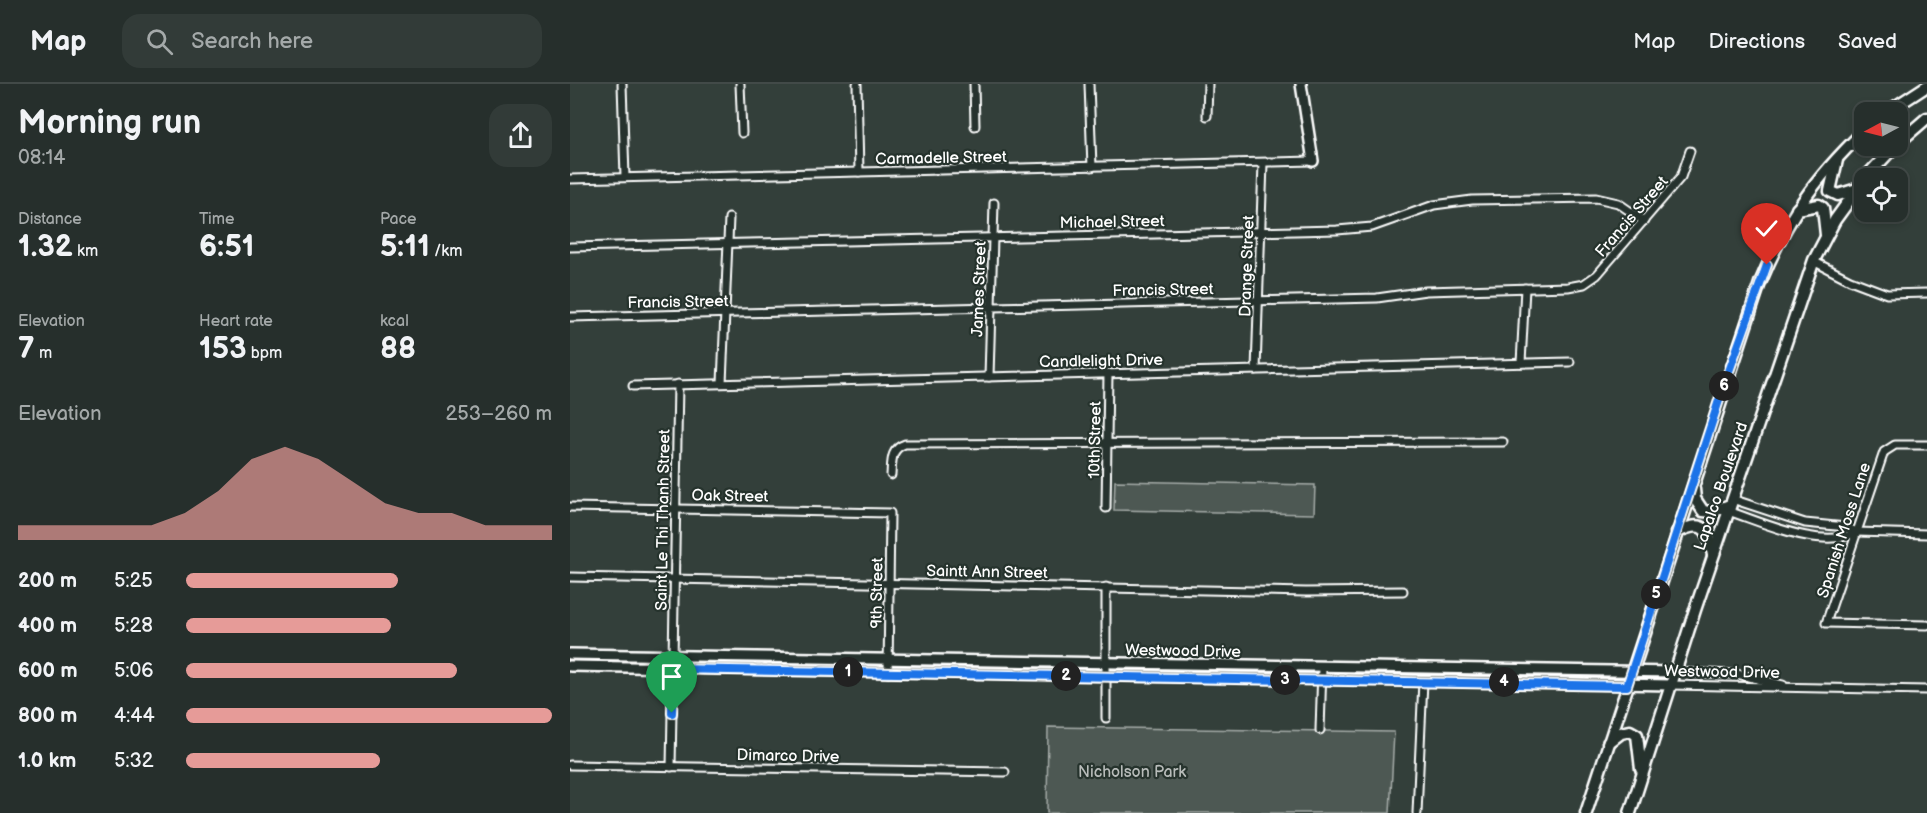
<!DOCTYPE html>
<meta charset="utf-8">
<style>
:root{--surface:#262f2c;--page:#323b38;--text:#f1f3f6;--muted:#a4a9a9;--line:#424a48;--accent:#e69b98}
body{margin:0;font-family:"Balsamiq Sans",sans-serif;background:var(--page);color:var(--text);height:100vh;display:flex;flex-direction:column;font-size:22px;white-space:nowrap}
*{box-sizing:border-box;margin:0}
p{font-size:20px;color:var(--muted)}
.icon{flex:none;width:33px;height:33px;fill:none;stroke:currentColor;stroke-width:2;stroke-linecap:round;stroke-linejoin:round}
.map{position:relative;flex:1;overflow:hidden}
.sheet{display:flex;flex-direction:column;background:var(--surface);width:570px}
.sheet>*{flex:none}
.needle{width:39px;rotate:263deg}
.controls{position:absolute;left:1284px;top:18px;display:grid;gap:12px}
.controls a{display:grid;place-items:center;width:54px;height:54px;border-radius:12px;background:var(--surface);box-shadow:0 3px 9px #0003,0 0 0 2px var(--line);font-size:30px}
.pin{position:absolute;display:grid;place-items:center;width:51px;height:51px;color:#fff;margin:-62px -26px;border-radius:50% 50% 50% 0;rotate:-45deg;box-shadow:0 0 6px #0007}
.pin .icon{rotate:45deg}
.km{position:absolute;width:30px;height:30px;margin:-15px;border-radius:50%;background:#222;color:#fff;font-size:16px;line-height:30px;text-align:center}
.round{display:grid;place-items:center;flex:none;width:63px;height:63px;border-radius:18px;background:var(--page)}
.head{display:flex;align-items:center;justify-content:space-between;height:102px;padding:0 18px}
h1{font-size:33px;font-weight:700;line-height:45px}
.metrics{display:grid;grid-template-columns:repeat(3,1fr);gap:9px;height:102px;padding:6px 18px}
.metrics div{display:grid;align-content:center}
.metrics b{font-size:30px;font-weight:700}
.metrics small{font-size:16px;font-weight:400}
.metrics p{font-size:16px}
.chart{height:168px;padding:12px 18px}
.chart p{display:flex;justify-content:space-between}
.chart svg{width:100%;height:108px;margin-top:6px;fill:var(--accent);opacity:.7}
ul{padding:0 18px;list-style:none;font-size:20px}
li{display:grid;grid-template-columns:96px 72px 1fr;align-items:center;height:45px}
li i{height:15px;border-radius:8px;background:var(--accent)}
header{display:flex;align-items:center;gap:36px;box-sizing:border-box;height:84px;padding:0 30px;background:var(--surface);border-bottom:2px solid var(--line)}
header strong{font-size:28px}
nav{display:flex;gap:33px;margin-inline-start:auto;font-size:21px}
.search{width:420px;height:54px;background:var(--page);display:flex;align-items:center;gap:15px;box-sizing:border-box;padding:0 21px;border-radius:18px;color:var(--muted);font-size:22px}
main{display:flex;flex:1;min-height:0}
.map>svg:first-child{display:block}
.green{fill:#4d5853;stroke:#a6aca9;stroke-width:1.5}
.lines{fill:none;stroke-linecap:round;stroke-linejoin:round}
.street-casing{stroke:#fff;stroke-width:11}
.secondary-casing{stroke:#fff;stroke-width:14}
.primary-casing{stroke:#fff;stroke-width:15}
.street{stroke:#26332d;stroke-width:7}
.secondary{stroke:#26332d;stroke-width:9}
.primary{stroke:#26332d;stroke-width:10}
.route-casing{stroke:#fff;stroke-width:12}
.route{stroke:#1a73e8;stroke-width:8}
.labels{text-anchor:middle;stroke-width:4.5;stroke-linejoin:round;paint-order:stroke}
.street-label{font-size:16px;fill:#fff;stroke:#26332d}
.park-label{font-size:16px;fill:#b8bcba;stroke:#26332d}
</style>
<header>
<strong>Map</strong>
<div class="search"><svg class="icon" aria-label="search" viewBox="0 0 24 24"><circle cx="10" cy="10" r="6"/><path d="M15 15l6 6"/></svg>Search here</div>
<nav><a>Map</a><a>Directions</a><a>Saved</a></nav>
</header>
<main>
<section class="sheet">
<div class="head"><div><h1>Morning run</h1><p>08:14</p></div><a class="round"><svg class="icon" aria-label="share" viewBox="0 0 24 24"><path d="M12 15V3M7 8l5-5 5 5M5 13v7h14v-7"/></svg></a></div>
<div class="metrics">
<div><p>Distance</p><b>1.32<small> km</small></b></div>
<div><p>Time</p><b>6:51</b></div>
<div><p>Pace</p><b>5:11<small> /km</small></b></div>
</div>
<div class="metrics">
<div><p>Elevation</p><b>7<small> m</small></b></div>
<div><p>Heart rate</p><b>153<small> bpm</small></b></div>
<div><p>kcal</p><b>88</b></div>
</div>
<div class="chart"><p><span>Elevation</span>253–260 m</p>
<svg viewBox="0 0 160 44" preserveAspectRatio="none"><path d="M0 44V38L10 38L20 38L30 38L40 38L50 33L60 24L70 11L80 6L90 11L100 20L110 29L120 33L130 33L140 38L150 38L160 38V44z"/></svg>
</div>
<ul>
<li><b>200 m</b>5:25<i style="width:58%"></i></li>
<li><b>400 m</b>5:28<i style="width:56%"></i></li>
<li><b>600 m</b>5:06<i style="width:74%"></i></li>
<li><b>800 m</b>4:44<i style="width:100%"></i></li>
<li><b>1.0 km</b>5:32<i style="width:53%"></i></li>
</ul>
</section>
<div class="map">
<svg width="1357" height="729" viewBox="0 0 1357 729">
<rect width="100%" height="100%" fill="#333f3a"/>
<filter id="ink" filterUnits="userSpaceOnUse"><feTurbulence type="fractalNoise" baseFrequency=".0167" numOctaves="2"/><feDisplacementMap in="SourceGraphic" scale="12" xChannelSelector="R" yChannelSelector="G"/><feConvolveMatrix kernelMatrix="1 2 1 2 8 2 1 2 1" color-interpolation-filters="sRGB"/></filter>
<g filter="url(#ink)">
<!-- green -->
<g class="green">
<path d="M 545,397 L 745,401 L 744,430 L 544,426 Z"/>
<path d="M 478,643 L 824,648 L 820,729 L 477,729 Z"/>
</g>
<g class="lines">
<defs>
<g id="street">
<path d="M 52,0 L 55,93"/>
<path d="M 170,0 L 172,49"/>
<path d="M 287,0 L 289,88"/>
<path d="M 404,0 L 405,42"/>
<path d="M 519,0 L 522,83"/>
<path d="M 637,32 L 638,0"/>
<path d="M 0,95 L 743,77"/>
<path d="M 0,163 L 767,146 L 802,143 L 864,121 L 902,116 L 1026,114 L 1048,119 L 1074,137"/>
<path d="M 1243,177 L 1280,196 L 1317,210 L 1357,209"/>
<path d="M 0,233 L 807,214 L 856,207 L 998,203 L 1014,200 L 1027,191 L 1111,93 L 1120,67"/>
<path d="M 951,279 L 955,204"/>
<path d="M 686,286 L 693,79"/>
<path d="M 419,293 L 424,119"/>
<path d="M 152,299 L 159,134"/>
<path d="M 63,302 L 1000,278"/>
<path d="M 1357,361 L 1325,361 L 1314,368 L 1256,539 L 1357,541"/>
<path d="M 321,391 C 322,378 320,365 335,360 L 933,358"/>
<path d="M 1162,415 L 1235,439 L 1276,443 L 1286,448 L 1357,450"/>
<path d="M 0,423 L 320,429 L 318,589"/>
<path d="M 536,424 L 538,289"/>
<path d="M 1158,427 C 1192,438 1253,467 1286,448"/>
<path d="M 0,493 L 736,508 L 833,507"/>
<path d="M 1105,588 L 1167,590 L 1213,601"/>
<path d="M 1101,601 L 1357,606"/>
<path d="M 536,634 L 536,503"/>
<path d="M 750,646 L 752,584"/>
<path d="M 0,681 L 435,688"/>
<path d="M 101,683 L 108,300"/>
<path d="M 847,729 L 853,597"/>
</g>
<g id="secondary">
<path d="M 731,0 L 743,77"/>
<path d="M 0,570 L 1105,588"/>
<path d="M 0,582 L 1101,601"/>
</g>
<g id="primary">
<path d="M 1317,28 L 1357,2"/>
<path d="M 1328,59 L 1357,34"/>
<path d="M 1267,76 L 1260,107 L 1268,111 L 1287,105"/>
<path d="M 1295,94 L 1325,62"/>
<path d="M 1227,125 L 1249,121 L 1253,124 L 1256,151"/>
<path d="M 1124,405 L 1125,415 L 1133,427 L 1142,428 L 1160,421"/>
<path d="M 1107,448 C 1135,435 1138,445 1143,471"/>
<path d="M 1038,659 L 1051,649 L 1060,647 L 1067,651 L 1071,685"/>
<path d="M 1016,729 L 1190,199 C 1217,134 1243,96 1294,47"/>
<path d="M 1060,729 L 1125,526 L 1244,176 L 1265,136 L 1294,96"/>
</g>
</defs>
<!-- street casing -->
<use href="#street" class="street-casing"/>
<!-- secondary casing -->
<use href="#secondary" class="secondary-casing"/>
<!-- primary casing -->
<use href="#primary" class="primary-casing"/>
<!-- street -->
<use href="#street" class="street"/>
<!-- secondary -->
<use href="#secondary" class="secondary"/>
<!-- primary -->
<use href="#primary" class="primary"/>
</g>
</g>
<g class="lines" filter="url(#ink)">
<defs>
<path id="route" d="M 102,629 L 103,585 L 1057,602 L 1153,304 L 1197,181"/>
</defs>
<!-- route casing -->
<use href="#route" class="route-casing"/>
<!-- route -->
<use href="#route" class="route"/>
</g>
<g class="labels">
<!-- street labels -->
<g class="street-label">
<text transform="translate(371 73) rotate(-1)" y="6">Carmadelle Street</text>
<text transform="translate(1061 132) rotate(-49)" y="6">Francis Street</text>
<text transform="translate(542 137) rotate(-1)" y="6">Michael Street</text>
<text transform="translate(676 182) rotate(-88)" y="6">Drange Street</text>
<text transform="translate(408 205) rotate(-88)" y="6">James Street</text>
<text transform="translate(593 205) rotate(-1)" y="6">Francis Street</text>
<text transform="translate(108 217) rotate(-1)" y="6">Francis Street</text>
<text transform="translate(531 276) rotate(-1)" y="6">Candlelight Drive</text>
<text transform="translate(524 356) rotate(-89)" y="6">10th Street</text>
<text transform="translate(1150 402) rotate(-71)" y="6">Lapalco Boulevard</text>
<text transform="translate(160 411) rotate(1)" y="6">Oak Street</text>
<text transform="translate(92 436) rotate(-89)" y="6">Saint Le Thi Thanh Street</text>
<text transform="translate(1273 446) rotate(-72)" y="6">Spanish Moss Lane</text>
<text transform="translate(417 487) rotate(1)" y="6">Saintt Ann Street</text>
<text transform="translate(306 509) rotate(-89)" y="6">9th Street</text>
<text transform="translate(613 566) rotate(1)" y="6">Westwood Drive</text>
<text transform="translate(1152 587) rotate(1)" y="6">Westwood Drive</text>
<text transform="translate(218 671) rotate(1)" y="6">Dimarco Drive</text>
</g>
<!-- park labels -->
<g class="park-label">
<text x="562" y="693">Nicholson Park</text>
</g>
</g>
</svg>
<div class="controls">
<a><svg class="needle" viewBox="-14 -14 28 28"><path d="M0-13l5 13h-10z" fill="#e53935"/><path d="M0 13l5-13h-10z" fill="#a4a9a9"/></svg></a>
<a><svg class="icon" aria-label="locate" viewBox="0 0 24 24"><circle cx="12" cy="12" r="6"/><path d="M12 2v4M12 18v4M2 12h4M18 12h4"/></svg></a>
</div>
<div class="pin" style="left:102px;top:629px;background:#1e9e55"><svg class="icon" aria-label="arrive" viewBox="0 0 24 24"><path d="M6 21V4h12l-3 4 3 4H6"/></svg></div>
<div class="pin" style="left:1197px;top:181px;background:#d93025"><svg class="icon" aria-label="check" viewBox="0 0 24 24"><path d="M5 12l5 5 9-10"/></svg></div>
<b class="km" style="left:278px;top:588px">1</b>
<b class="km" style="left:496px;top:592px">2</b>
<b class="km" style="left:715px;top:596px">3</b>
<b class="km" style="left:934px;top:598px">4</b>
<b class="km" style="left:1086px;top:510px">5</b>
<b class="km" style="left:1154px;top:302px">6</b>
</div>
</main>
